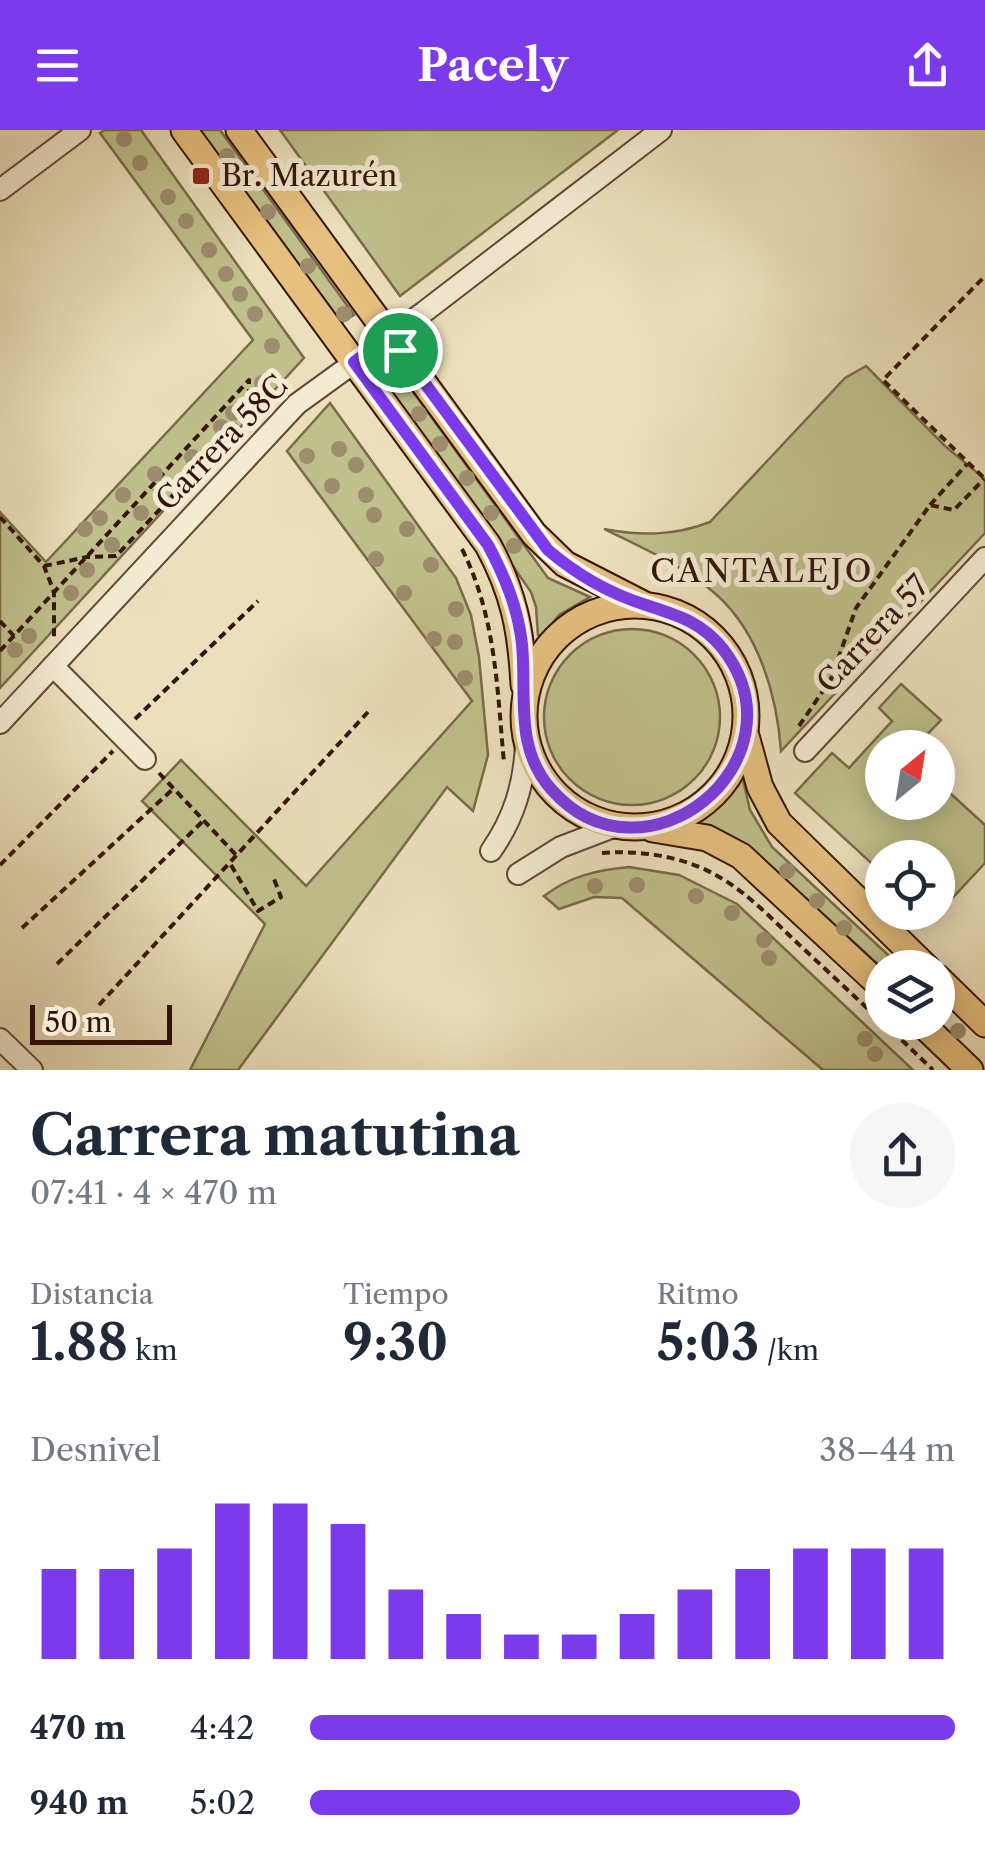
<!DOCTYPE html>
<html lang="es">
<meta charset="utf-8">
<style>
:root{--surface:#fff;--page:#f6f6f7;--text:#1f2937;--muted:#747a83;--accent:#7c3aed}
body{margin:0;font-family:"Libre Caslon Text",serif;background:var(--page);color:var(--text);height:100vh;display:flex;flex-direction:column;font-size:38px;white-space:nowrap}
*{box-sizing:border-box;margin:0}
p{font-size:32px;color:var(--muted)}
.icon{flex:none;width:55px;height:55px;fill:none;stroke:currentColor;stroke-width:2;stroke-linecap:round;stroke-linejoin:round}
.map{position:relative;height:940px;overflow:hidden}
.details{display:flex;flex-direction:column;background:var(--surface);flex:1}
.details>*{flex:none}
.needle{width:65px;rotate:30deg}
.tools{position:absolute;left:865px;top:600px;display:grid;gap:20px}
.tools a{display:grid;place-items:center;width:90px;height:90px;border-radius:50%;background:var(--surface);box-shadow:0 5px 25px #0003;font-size:50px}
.scale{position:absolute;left:30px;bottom:25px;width:142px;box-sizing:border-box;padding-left:10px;border:5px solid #351407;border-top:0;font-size:28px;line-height:35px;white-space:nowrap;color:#351407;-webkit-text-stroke:8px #f3ebd3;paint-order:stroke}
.pin{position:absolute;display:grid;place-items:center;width:85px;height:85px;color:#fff;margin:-42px;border:5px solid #fff;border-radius:50%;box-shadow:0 2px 10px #0007}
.round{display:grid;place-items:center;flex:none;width:105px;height:105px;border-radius:52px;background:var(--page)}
.head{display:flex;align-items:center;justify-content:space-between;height:170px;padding:0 30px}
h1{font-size:55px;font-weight:700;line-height:75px}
.figures{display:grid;grid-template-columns:repeat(3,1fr);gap:15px;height:170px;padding:10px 30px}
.figures div{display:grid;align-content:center}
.figures b{font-size:50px;font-weight:700}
.figures small{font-size:28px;font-weight:400}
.figures p{font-size:28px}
.chart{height:280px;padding:20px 30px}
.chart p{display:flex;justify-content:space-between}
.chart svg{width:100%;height:180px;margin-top:10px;stroke:var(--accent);stroke-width:6}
ul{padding:0 30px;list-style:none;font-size:32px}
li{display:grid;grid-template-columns:160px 120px 1fr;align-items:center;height:75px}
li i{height:25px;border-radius:12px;background:var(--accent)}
header{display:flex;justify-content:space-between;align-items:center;height:130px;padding:0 30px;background:var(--accent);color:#fff;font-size:45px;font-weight:700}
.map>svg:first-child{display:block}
.green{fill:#bfc08b;stroke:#7a6a49;stroke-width:2.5}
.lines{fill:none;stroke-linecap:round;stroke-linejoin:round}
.minor-casing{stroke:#634734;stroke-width:24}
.major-casing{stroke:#351407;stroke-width:29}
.path{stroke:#351407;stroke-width:4;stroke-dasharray:8 5;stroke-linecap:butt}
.minor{stroke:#f3ebd3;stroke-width:20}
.major{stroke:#e6c07e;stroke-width:25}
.tree{fill:#9e8c6e}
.route-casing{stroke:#fff;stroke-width:20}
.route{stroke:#7c3aed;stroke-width:12}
.poi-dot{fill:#8f2418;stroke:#f3ebd3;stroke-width:4}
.labels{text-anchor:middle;stroke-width:10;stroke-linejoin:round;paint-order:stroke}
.poi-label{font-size:30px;fill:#351407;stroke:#f3ebd3;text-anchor:start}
.street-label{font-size:30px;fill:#351407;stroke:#f3ebd3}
.neighbourhood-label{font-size:32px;letter-spacing:2.5px;fill:#351407;stroke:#f3ebd3}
</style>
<header><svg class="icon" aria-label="menu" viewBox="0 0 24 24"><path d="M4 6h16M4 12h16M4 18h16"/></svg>Pacely<svg class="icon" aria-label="share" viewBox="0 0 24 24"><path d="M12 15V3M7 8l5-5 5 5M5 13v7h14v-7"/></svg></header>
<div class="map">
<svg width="985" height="940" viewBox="0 0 985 940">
<rect width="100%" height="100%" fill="#ece0bc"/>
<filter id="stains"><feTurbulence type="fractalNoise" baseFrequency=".002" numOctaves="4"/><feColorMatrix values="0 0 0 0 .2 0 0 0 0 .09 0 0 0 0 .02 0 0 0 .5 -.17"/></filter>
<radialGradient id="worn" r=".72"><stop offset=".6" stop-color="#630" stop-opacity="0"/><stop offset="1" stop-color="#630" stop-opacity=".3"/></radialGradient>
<!-- green -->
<g class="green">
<path d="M 105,0 L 141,0 L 304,228 L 0,558 L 0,382 L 46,432 L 253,210 L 100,3 Z"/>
<path d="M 200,0 L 220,0 L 354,185 L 339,194 Z"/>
<path d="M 280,0 L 618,0 L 400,166 Z"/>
<path d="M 387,226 L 548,448 L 590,467 L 559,485 L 542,507 L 538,505 L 536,477 L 531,462 L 373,237 Z"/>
<path d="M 866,236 L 945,316 L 985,349 L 985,403 L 781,621 C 777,567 760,505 718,466 C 686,437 643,418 604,399 C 641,406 674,406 710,392 L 845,248 Z"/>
<path d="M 330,273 L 456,448 L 471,485 L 479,527 L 488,625 L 473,681 L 447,657 L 238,940 L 190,940 L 265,794 L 142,671 L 181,630 L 306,756 L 472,571 L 287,321 Z"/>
<circle cx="632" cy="587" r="88"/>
<path d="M 901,554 L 941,590 L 915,617 L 882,618 L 882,672 L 938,672 L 938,652 L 985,695 L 985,733 L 933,789 L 926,783 L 938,782 L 938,728 L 882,728 L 882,743 L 795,663 L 832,623 L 849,638 L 892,591 L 879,578 Z"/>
<path d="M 739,648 L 743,650 L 750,680 L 772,717 L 901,837 L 882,838 L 754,721 L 737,710 L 694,694 L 721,674 Z"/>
<path d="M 629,737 L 679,745 L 737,774 L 913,940 L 823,940 L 622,768 L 594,767 L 559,779 L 544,766 C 570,746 597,740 629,737 Z"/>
</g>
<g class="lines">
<defs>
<g id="minor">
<path d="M 0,60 L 80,0"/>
<path d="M 53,536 L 145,629"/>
<path d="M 0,593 L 297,274 L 424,182 L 661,0"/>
<path d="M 805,621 L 985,428"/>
<path d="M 491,721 C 514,688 524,655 526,615"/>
<path d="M 518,744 L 561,717 L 616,696"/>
<path d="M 0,909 L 32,940"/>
</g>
<g id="major">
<path d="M 184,0 L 488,415 C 514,463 521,500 524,555"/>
<path d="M 239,0 L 534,404 L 565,434 L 643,474"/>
<circle cx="635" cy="586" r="111"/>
<path d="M 746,606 L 760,657 L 779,693 L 927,838"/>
<path d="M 653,699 L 707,708 L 741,726 L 882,857"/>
<path d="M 938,848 L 985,894"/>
<path d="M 920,892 L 970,940"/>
</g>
</defs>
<!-- minor casing -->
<use href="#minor" class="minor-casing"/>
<!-- major casing -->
<use href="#major" class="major-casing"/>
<!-- path -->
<g class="path">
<path d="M 983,347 L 883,250 L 985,146"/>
<path d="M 930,375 L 967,334"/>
<path d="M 0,387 L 44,436 L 54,462 L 54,509"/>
<path d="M 462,419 C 496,487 497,558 504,633"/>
<path d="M 44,436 L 87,427 L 116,426 L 165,374"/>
<path d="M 0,491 L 14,506"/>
<path d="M 0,521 L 249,250 L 249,279 L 166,373 L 152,356"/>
<path d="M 135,589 L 258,471"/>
<path d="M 799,596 L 831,549 L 856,478 L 930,375 L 954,380 L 984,349"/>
<path d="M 159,643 L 238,727"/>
<path d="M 602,723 C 639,720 681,726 714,744 C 744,760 768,785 792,808 C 822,836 852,864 882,892"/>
<path d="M 0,735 L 113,621"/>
<path d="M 231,735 L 258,781 L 281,767 L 274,749"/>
<path d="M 22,798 L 173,659"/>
<path d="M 57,834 L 203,691"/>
<path d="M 99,875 L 368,582"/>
<path d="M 883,892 L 933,940"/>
</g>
<!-- minor -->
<use href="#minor" class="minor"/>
<!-- major -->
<use href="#major" class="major"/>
</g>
<!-- trees -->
<g class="tree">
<circle cx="124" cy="9" r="8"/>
<circle cx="227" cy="26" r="8"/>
<circle cx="140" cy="33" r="8"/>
<circle cx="168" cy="67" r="8"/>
<circle cx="268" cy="82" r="8"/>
<circle cx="186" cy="91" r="8"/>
<circle cx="209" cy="120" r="8"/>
<circle cx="308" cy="136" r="8"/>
<circle cx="226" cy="144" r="8"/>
<circle cx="240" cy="164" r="8"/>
<circle cx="255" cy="184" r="8"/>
<circle cx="344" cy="184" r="8"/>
<circle cx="272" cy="216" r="8"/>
<circle cx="392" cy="248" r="8"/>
<circle cx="262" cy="253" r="8"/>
<circle cx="233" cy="283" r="8"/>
<circle cx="419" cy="284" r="8"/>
<circle cx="221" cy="297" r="8"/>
<circle cx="440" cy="314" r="8"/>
<circle cx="339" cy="319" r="8"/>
<circle cx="307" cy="326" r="8"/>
<circle cx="192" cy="327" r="8"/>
<circle cx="356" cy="335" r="8"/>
<circle cx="155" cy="344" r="8"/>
<circle cx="467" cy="348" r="8"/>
<circle cx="332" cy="356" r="8"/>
<circle cx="123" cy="365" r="8"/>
<circle cx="366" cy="365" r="8"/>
<circle cx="141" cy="383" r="8"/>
<circle cx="491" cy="383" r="8"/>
<circle cx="374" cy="385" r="8"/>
<circle cx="100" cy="388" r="8"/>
<circle cx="85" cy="399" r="8"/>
<circle cx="407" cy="399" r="8"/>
<circle cx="112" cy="415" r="8"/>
<circle cx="514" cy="416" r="8"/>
<circle cx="376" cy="429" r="8"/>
<circle cx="431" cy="435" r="8"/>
<circle cx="87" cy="440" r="8"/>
<circle cx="71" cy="463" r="8"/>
<circle cx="404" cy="463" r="8"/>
<circle cx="456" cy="479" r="8"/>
<circle cx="29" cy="506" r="8"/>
<circle cx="434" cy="509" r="8"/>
<circle cx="455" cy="512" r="8"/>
<circle cx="15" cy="520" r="8"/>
<circle cx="465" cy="548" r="8"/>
<circle cx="787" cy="741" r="8"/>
<circle cx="637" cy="755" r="8"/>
<circle cx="595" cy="756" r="8"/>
<circle cx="696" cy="766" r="8"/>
<circle cx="817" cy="771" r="8"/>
<circle cx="732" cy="783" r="8"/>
<circle cx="844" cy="798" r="8"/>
<circle cx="764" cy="810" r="8"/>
<circle cx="769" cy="828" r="8"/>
<circle cx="958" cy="901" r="8"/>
<circle cx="865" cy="909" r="8"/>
<circle cx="875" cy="924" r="8"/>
</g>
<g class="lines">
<defs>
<path id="route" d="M 390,206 L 548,420 C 576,444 611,464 646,475 C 677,485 702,492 723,519 C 809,631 644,765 551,659 C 514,617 527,566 522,514 C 518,478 505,447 488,415 L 354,232 Z"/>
</defs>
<!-- route casing -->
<use href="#route" class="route-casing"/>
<!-- route -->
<use href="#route" class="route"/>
</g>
<!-- markers -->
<rect class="poi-dot" x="191" y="36" width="20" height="20" rx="5"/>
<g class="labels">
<!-- poi labels -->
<g class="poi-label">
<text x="221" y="56">Br. Mazurén</text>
</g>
<!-- street labels -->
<g class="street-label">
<text transform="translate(222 313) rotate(-46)" y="10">Carrera 58C</text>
<text transform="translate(873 504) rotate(-47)" y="10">Carrera 57</text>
</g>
<!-- neighbourhood labels -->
<g class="neighbourhood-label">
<text x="762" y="452">CANTALEJO</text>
</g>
</g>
<rect width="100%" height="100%" filter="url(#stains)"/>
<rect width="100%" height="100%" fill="url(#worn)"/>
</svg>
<div class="tools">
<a><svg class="needle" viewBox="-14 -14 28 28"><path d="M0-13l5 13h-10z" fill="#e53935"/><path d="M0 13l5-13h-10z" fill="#747a83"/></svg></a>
<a><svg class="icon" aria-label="locate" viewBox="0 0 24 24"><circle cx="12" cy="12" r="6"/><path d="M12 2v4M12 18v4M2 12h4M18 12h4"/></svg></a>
<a><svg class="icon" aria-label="layers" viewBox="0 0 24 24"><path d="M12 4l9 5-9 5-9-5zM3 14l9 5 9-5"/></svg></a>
</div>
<div class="scale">50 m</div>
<div class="pin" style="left:400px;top:220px;background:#1e9e55"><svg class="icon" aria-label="arrive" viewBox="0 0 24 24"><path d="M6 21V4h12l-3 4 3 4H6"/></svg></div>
</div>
<section class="details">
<div class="head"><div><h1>Carrera matutina</h1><p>07:41 · 4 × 470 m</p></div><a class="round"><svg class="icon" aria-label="share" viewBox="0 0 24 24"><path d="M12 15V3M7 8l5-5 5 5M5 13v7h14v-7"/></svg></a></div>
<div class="figures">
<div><p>Distancia</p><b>1.88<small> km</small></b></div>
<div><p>Tiempo</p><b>9:30</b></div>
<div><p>Ritmo</p><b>5:03<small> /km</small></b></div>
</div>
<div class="chart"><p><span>Desnivel</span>38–44 m</p>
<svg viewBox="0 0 160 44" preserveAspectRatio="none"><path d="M5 44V22M15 44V22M25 44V17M35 44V6M45 44V6M55 44V11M65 44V27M75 44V33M85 44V38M95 44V38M105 44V33M115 44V27M125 44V22M135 44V17M145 44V17M155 44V17"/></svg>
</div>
<ul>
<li><b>470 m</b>4:42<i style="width:100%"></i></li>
<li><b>940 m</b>5:02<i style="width:76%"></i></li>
</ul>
</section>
